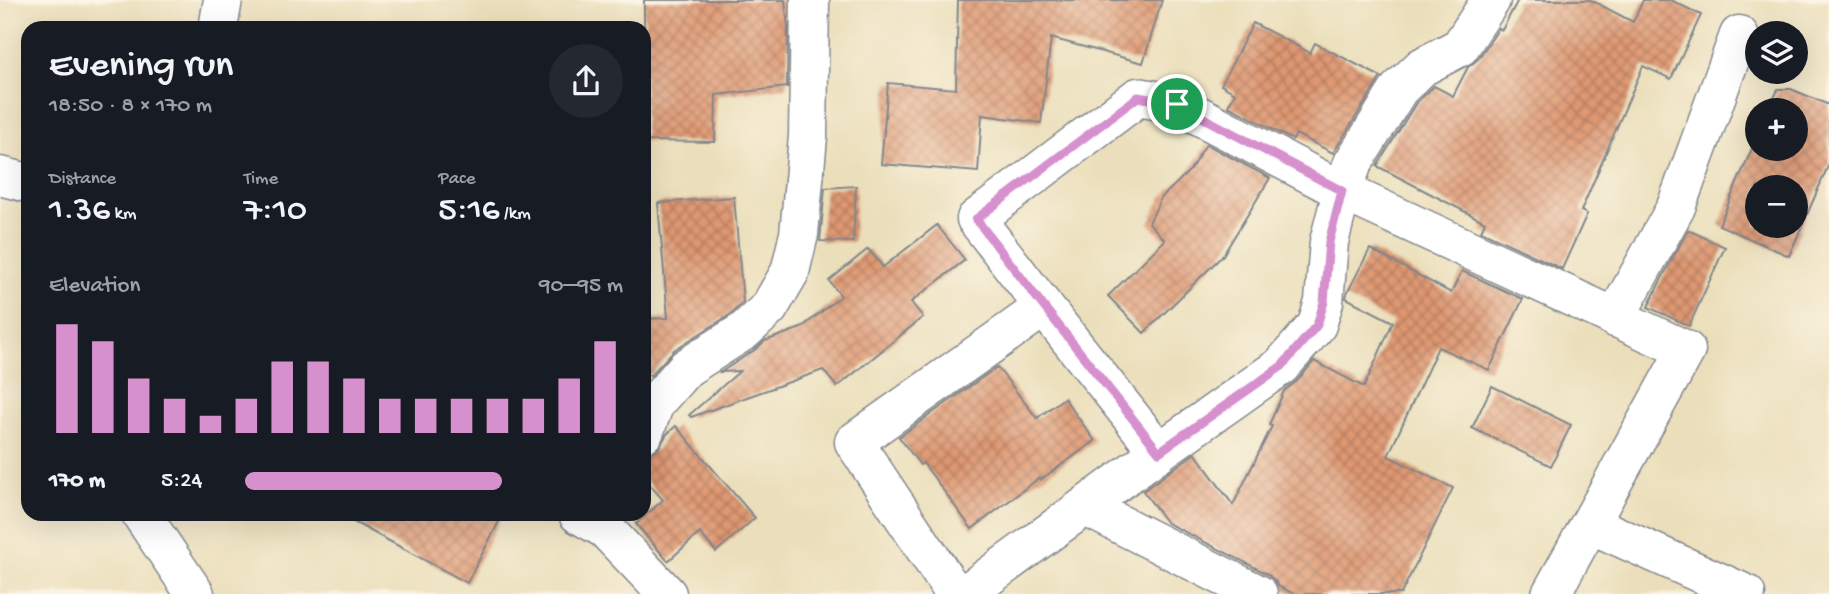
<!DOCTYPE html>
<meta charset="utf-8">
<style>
:root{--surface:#171b24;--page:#242831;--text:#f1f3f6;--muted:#9ea1a6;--accent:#d690ce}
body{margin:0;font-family:"Gochi Hand",sans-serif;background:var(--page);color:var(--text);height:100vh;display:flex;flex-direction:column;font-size:26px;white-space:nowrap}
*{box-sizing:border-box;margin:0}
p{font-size:23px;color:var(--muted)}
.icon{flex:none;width:38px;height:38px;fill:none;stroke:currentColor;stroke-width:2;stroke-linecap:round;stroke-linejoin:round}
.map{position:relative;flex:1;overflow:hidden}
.drawer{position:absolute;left:21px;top:21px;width:630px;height:500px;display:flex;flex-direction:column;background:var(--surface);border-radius:21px;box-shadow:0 7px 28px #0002}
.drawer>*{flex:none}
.buttons{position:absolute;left:1745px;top:21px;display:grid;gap:14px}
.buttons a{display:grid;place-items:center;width:63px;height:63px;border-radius:50%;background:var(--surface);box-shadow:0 7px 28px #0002;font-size:35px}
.pin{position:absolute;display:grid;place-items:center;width:60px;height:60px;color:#fff;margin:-30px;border:4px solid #fff;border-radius:50%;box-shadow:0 2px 7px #0007}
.round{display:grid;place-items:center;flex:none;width:74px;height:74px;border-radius:37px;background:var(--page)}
.head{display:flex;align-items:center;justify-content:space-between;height:119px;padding:0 28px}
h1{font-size:38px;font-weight:600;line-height:52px}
.figures{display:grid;grid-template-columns:repeat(3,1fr);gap:10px;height:119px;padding:7px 28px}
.figures div{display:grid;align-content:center}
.figures b{font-size:35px;font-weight:600}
.figures small{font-size:19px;font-weight:400}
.figures p{font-size:19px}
.chart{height:196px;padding:14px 28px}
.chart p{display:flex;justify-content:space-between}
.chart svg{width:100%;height:126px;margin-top:7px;stroke:var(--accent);stroke-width:6}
ul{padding:0 28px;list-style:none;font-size:23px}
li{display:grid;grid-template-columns:112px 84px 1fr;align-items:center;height:52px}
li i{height:18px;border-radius:9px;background:var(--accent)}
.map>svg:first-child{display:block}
.building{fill:url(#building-cross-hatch);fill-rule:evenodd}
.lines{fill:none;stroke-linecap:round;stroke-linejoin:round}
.minor-casing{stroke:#83878c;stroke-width:41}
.minor{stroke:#fff;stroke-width:38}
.route-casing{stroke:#fff;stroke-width:14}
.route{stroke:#d690ce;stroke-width:9}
</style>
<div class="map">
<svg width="1829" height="594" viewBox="0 0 1829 594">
<defs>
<pattern id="building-cross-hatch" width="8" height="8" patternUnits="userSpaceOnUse" patternTransform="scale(1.75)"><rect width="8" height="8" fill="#df9871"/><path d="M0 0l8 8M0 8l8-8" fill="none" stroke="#b47c60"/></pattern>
</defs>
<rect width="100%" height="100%" fill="#fcf5e5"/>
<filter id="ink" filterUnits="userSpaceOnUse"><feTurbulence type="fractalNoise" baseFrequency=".0143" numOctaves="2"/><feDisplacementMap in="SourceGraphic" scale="14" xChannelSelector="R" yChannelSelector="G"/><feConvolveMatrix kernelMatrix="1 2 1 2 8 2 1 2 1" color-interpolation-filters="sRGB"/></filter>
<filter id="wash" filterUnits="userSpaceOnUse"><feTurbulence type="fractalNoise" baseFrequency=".00686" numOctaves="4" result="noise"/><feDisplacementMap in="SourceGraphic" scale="28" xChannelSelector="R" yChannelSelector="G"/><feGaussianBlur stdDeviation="1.57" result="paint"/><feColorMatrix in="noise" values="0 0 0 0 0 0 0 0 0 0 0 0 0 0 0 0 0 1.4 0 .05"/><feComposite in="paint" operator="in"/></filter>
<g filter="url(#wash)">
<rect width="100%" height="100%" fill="#ebdfbb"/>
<g id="blocks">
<!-- building -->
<g class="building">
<path d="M 644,0 L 785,0 L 788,28 L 787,87 L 716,95 L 715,142 L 644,141 Z"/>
<path d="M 958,0 L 1162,0 L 1143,63 L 1051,38 L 1041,123 L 982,115 L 978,172 L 881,164 L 888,83 L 956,89 Z"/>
<path d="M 1518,0 L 1591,0 L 1633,22 L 1643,0 L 1671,0 L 1701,15 L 1671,79 L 1643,66 L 1581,211 L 1587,214 L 1562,269 L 1481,231 L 1485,222 L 1377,166 L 1416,103 L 1434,86 L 1453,96 L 1468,67 L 1478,59 L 1499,28 L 1502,30 Z"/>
<path d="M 1253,23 L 1310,53 L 1315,43 L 1381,77 L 1333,153 L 1296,134 L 1293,140 L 1228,106 L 1235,93 L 1221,85 Z"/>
<path d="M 1778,89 L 1791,89 L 1829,105 L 1829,164 L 1789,256 L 1719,225 L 1757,137 L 1757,149 L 1796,149 L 1796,110 L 1769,110 ZM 1757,187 L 1796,187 L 1796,226 L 1757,226 Z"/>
<path d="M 1206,144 L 1270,178 L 1223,255 L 1144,333 L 1108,296 L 1165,240 L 1149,223 L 1161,198 L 1190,170 Z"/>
<path d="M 856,186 L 853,242 L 820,241 L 825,188 Z"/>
<path d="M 734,197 L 743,302 L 731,314 L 674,350 L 651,375 L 644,375 L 644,319 L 668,318 L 658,203 Z"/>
<path d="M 937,225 L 965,260 L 911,302 L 923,317 L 837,387 L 823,370 L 691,417 L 689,415 L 740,371 L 721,372 L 756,349 L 765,341 L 801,328 L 841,296 L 829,281 L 868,249 L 883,267 Z"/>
<path d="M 1688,230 L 1725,247 L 1689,326 L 1648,307 L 1659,284 Z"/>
<path d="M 1370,249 L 1451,293 L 1462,271 L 1523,299 L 1489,370 L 1438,347 L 1388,456 L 1453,488 L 1401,594 L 1294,594 L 1278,586 L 1276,582 L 1268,574 L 1167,523 L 1143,491 L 1195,453 L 1233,505 L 1272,426 L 1269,425 L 1284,391 L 1297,381 L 1314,361 L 1364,387 L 1393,322 L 1346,298 L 1347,293 Z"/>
<path d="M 997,367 L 1037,418 L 1064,398 L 1095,441 L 1040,480 L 1039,478 L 972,529 L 923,463 L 920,465 L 899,437 Z"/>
<path d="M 1492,386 L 1571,425 L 1551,466 L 1472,428 Z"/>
<path d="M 676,426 L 755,518 L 716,552 L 700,533 L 668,561 L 636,524 L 663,500 L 644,478 L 644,454 L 648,454 L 658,449 L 667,434 Z"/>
<path d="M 339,514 L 503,514 L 467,583 Z"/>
</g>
</g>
</g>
<g filter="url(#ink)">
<use href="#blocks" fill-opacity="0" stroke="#83878c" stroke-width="2"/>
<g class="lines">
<defs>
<g id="minor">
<path d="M 218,28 L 223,0"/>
<path d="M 0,176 L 28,183"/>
<path d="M 1615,318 L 1676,207 L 1739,35"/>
<path d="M 644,433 L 655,403 L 686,368 L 744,331 L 769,308 L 790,272 L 799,234 L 808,137 L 810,0"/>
<path d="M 1159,452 L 1044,307 L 976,219 L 1138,97 L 1177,104 L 1342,191 L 1686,350 L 1551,594"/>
<path d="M 1086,507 L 1258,594"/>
<path d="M 141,514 L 195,594"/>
<path d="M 578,514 L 605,529 L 667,594"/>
<path d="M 1590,524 L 1746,594"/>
<path d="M 955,594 L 854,442 L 1044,307"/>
<path d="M 965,594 L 1159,452 L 1281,366 L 1317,325 L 1324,302 L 1329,242 L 1342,191 L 1353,163 L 1399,89 L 1422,67 L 1460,47 L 1491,0"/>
</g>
</defs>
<!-- minor casing -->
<use href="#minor" class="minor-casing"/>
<!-- minor -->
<use href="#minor" class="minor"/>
</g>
</g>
<g class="lines" filter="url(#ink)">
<defs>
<path id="route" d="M 1138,97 L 1177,104 L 1342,191 L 1329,242 L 1324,302 L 1317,325 L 1282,366 L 1159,452 L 1044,307 L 976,219 Z"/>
</defs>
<!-- route casing -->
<use href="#route" class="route-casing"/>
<!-- route -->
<use href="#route" class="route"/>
</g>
</svg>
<div class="buttons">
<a><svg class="icon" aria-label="layers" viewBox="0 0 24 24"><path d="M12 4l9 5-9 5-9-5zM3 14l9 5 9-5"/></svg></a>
<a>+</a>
<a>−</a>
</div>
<div class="pin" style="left:1177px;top:104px;background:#1e9e55"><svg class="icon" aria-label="arrive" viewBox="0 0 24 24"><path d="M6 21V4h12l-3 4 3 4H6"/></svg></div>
<section class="drawer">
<div class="head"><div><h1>Evening run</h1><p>18:50 · 8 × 170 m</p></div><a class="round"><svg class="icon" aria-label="share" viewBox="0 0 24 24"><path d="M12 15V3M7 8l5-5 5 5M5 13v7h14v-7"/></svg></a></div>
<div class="figures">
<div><p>Distance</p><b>1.36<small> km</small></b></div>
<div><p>Time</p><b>7:10</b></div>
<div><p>Pace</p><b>5:16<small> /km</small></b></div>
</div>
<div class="chart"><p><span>Elevation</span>90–95 m</p>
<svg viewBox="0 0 160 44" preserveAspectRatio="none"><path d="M5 44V6M15 44V12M25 44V25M35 44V32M45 44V38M55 44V32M65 44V19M75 44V19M85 44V25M95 44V32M105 44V32M115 44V32M125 44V32M135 44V32M145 44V25M155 44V12"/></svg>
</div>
<ul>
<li><b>170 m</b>5:24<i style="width:68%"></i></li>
</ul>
</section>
</div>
